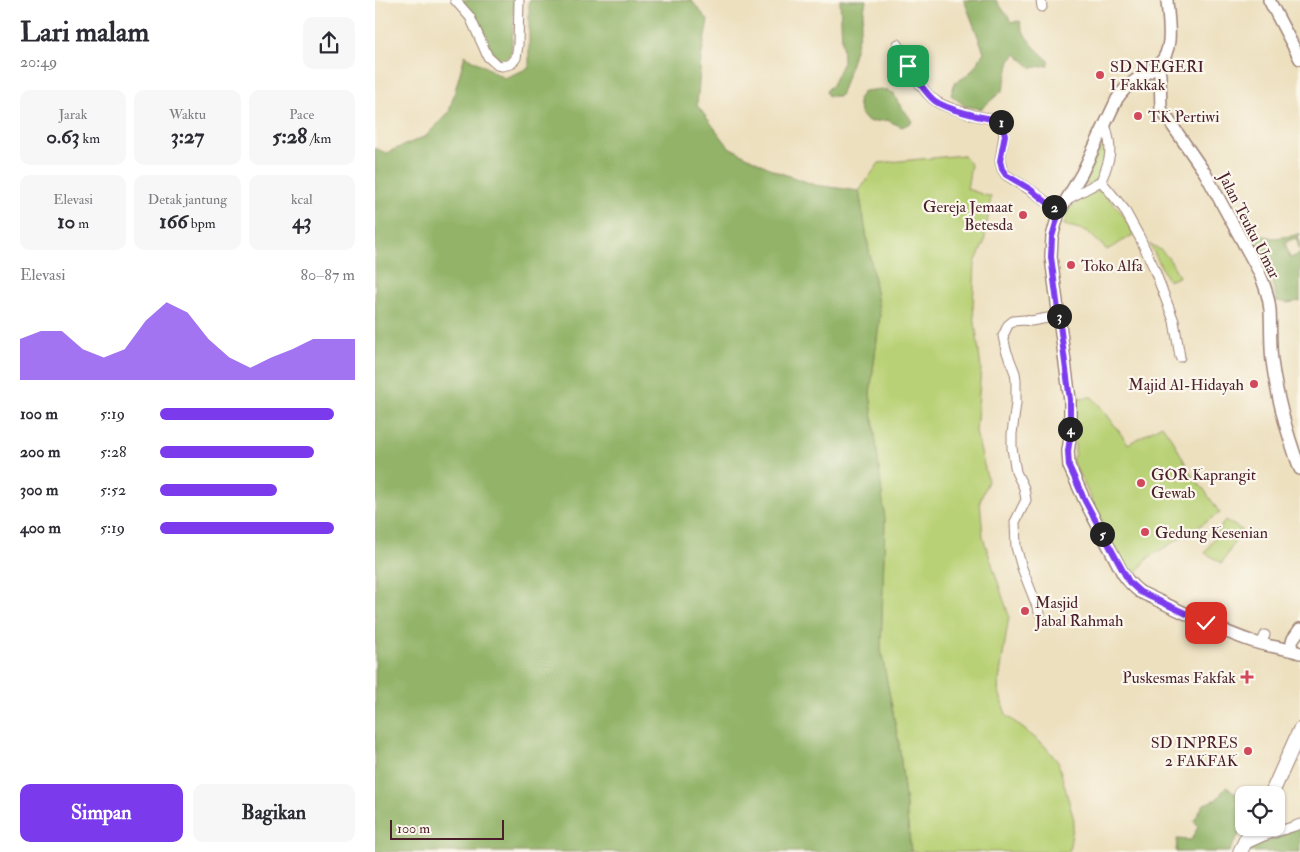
<!DOCTYPE html>
<html lang="id">
<meta charset="utf-8">
<style>
:root{--surface:#fff;--page:#f7f7f7;--text:#2b2b33;--muted:#7c7c81;--accent:#7c3aed}
body{margin:0;font-family:"IM FELL Double Pica",serif;background:var(--page);color:var(--text);height:100vh;display:flex;flex-direction:column;font-size:19px;white-space:nowrap}
*{box-sizing:border-box;margin:0}
p{font-size:16px;color:var(--muted)}
.icon{flex:none;width:28px;height:28px;fill:none;stroke:currentColor;stroke-width:2;stroke-linecap:round;stroke-linejoin:round}
.map{position:relative;flex:1;overflow:hidden}
.drawer{display:flex;flex-direction:column;background:var(--surface);width:375px}
.drawer>*{flex:none}
.fabs{position:absolute;left:860px;top:786px;display:grid;gap:10px}
.fabs a{display:grid;place-items:center;width:50px;height:50px;border-radius:10px;background:var(--surface);box-shadow:0 1px 4px #0004;font-size:25px}
.scale{position:absolute;left:15px;bottom:12px;width:114px;box-sizing:border-box;padding-left:5px;border:2px solid #4a1f2b;border-top:0;font-size:14px;line-height:18px;white-space:nowrap;color:#4a1f2b;-webkit-text-stroke:4px #fbf7ec;paint-order:stroke}
.pin{position:absolute;display:grid;place-items:center;width:42px;height:42px;color:#fff;margin:-21px;border-radius:10px;box-shadow:0 2px 8px #0006}
.km{position:absolute;width:25px;height:25px;margin:-12px;border-radius:50%;background:#222;color:#fff;font-size:14px;line-height:25px;text-align:center}
.round{display:grid;place-items:center;flex:none;width:52px;height:52px;border-radius:10px;background:var(--page)}
.overview{display:flex;align-items:center;justify-content:space-between;height:85px;padding:0 20px}
h1{font-size:28px;font-weight:800;line-height:38px}
.stats{display:grid;grid-template-columns:repeat(3,1fr);gap:8px;height:85px;padding:5px 20px}
.stats div{display:grid;align-content:center;border-radius:10px;background:var(--page);text-align:center}
.stats b{font-size:21px;font-weight:800}
.stats small{font-size:14px;font-weight:400}
.stats p{font-size:14px}
.chart{height:140px;padding:10px 20px}
.chart p{display:flex;justify-content:space-between}
.chart svg{width:100%;height:90px;margin-top:5px;fill:var(--accent);opacity:.7}
.cta{display:flex;gap:10px;margin-top:auto;padding:10px 20px}
.cta a{flex:1;height:58px;border-radius:10px;background:var(--accent);color:#fff;font-size:20px;font-weight:800;line-height:58px;text-align:center}
.cta a+a{background:var(--page);color:var(--text)}
ul{padding:0 20px;list-style:none;font-size:16px}
li{display:grid;grid-template-columns:80px 60px 1fr;align-items:center;height:38px}
li i{height:12px;border-radius:6px;background:var(--accent)}
main{display:flex;flex:1;min-height:0}
.map>svg:first-child{display:block}
.green{fill:#b9d176;stroke:#827850}
.forest{fill:#92b367;stroke:#6e6949}
.lines{fill:none;stroke-linecap:round;stroke-linejoin:round}
.street-casing{stroke:#9c8075;stroke-width:11}
.secondary-casing{stroke:#9c8075;stroke-width:14}
.primary-casing{stroke:#9c8075;stroke-width:16}
.street{stroke:#fff;stroke-width:9}
.secondary{stroke:#fff;stroke-width:11}
.primary{stroke:#fff;stroke-width:14}
.route-casing{stroke:#fff;stroke-width:10}
.route{stroke:#7c3aed;stroke-width:6}
.poi-dot{fill:#d1495b;stroke:#fbf7ec;stroke-width:2}
.labels{text-anchor:middle;stroke-width:4.5;stroke-linejoin:round;paint-order:stroke}
.poi-label{font-size:16px;fill:#4a1f2b;stroke:#fbf7ec;text-anchor:start}
.street-label{font-size:16px;fill:#4a1f2b;stroke:#fbf7ec}
</style>
<main>
<section class="drawer">
<div class="overview"><div><h1>Lari malam</h1><p>20:49</p></div><a class="round"><svg class="icon" aria-label="share" viewBox="0 0 24 24"><path d="M12 15V3M7 8l5-5 5 5M5 13v7h14v-7"/></svg></a></div>
<div class="stats">
<div><p>Jarak</p><b>0.63<small> km</small></b></div>
<div><p>Waktu</p><b>3:27</b></div>
<div><p>Pace</p><b>5:28<small> /km</small></b></div>
</div>
<div class="stats">
<div><p>Elevasi</p><b>10<small> m</small></b></div>
<div><p>Detak jantung</p><b>166<small> bpm</small></b></div>
<div><p>kcal</p><b>43</b></div>
</div>
<div class="chart"><p><span>Elevasi</span>80–87 m</p>
<svg viewBox="0 0 160 44" preserveAspectRatio="none"><path d="M0 44V24L10 20L20 20L30 29L40 33L50 29L60 15L70 6L80 11L90 24L100 33L110 38L120 33L130 29L140 24L150 24L160 24V44z"/></svg>
</div>
<ul>
<li><b>100 m</b>5:19<i style="width:89%"></i></li>
<li><b>200 m</b>5:28<i style="width:79%"></i></li>
<li><b>300 m</b>5:52<i style="width:60%"></i></li>
<li><b>400 m</b>5:19<i style="width:89%"></i></li>
</ul>
<div class="cta"><a>Simpan</a><a>Bagikan</a></div>
</section>
<div class="map">
<svg width="925" height="852" viewBox="0 0 925 852">
<rect width="100%" height="100%" fill="#fbf7ec"/>
<filter id="ink" filterUnits="userSpaceOnUse"><feTurbulence type="fractalNoise" baseFrequency=".02" numOctaves="2"/><feDisplacementMap in="SourceGraphic" scale="10" xChannelSelector="R" yChannelSelector="G"/><feConvolveMatrix kernelMatrix="1 2 1 2 8 2 1 2 1" color-interpolation-filters="sRGB"/></filter>
<filter id="wash" filterUnits="userSpaceOnUse"><feTurbulence type="fractalNoise" baseFrequency=".0096" numOctaves="4" result="noise"/><feDisplacementMap in="SourceGraphic" scale="20" xChannelSelector="R" yChannelSelector="G"/><feGaussianBlur stdDeviation="1.12" result="paint"/><feColorMatrix in="noise" values="0 0 0 0 0 0 0 0 0 0 0 0 0 0 0 0 0 1.4 0 .05"/><feComposite in="paint" operator="in"/></filter>
<g filter="url(#wash)">
<rect width="100%" height="100%" fill="#ede0bf"/>
<!-- green -->
<g class="green">
<path d="M 731,139 C 732,148 731,168 726,176 C 721,182 711,185 704,188 Z"/>
<path d="M 588,155 L 596,165 L 592,189 L 616,197 L 609,243 L 600,263 L 598,307 L 606,368 L 601,432 L 613,481 L 605,501 L 608,537 L 634,616 L 623,688 L 631,715 L 669,745 L 683,762 L 699,820 L 694,852 L 536,852 L 524,744 L 506,650 L 510,520 L 495,393 L 505,316 L 484,191 L 504,163 Z"/>
<path d="M 724,190 C 739,203 752,216 758,235 L 732,250 L 712,231 L 689,225 L 693,210 L 708,197 Z"/>
<path d="M 775,244 C 790,250 798,263 804,277 L 793,281 Z"/>
<path d="M 717,397 L 730,412 L 753,444 L 787,425 L 799,442 L 818,478 L 828,488 L 845,513 L 773,558 L 756,579 L 697,460 L 700,454 L 700,422 L 702,398 Z"/>
<path d="M 850,520 L 867,530 L 847,563 L 830,553 Z"/>
</g>
<!-- forest -->
<g class="forest">
<path d="M 86,0 L 139,0 L 138,29 L 136,53 L 131,59 L 121,58 L 116,51 L 109,31 Z"/>
<path d="M 154,0 L 316,0 L 333,20 L 326,59 L 322,105 L 354,147 L 400,171 L 440,185 L 484,191 L 505,316 L 495,393 L 510,520 L 506,650 L 524,744 L 536,852 L 0,852 L 0,148 L 11,153 L 51,136 L 74,112 L 90,55 L 129,78 L 154,68 Z"/>
<path d="M 465,0 L 491,0 C 485,34 477,63 465,96 L 453,96 L 451,91 L 457,85 L 468,62 Z"/>
<path d="M 589,0 L 621,0 L 637,22 L 645,21 C 648,38 662,50 674,61 L 673,65 L 657,68 L 641,54 L 635,61 L 628,90 L 606,109 L 590,106 L 576,95 L 580,82 C 596,76 600,66 609,52 Z"/>
<path d="M 507,89 L 519,93 C 522,105 532,111 537,122 L 527,127 L 512,120 L 497,122 L 492,121 L 485,113 L 483,99 L 489,91 Z"/>
<path d="M 925,233 L 925,235 L 922,237 L 925,244 L 925,251 L 921,238 L 910,242 L 915,258 L 925,254 L 925,301 L 912,303 L 902,301 L 895,276 L 875,239 L 890,236 L 898,238 L 917,236 Z"/>
<path d="M 851,787 L 869,798 L 869,825 L 854,852 L 801,852 L 802,839 L 816,840 L 823,827 L 819,821 L 829,804 L 842,799 Z"/>
<path d="M 925,825 L 925,852 L 871,852 L 872,848 L 908,835 Z"/>
</g>
</g>
<g filter="url(#ink)">
<g class="lines">
<defs>
<g id="street">
<path d="M 80,0 L 95,17 L 113,57 L 122,65 L 127,66 L 136,64 L 141,58 L 143,45 L 144,0"/>
<path d="M 666,0 L 667,7"/>
<path d="M 523,44 C 530,61 546,92 562,102 C 572,108 586,111 598,115 C 608,118 620,117 627,124 L 629,135 L 625,161 L 627,169 L 631,175 L 660,193 L 684,212"/>
<path d="M 726,181 L 749,209 L 765,238 L 778,266 L 799,321 L 805,357"/>
<path d="M 691,200 L 726,181 C 736,158 738,149 730,124"/>
<path d="M 665,614 L 647,568 L 641,547 L 640,522 L 651,500 L 649,488 L 641,472 L 637,448 L 637,434 L 641,403 L 641,380 L 640,373 L 631,350 L 628,336 L 633,325 L 638,321 L 649,320 L 656,321 L 684,316"/>
<path d="M 886,644 L 890,635"/>
<path d="M 867,846 L 889,836 L 920,826 L 925,824"/>
</g>
<g id="secondary">
<path d="M 792,0 C 793,20 800,49 784,64 C 776,72 766,76 758,82 C 751,87 746,93 742,99 L 707,173 L 684,212 L 677,237 L 676,257 L 695,400 L 695,438 L 693,451 L 694,466 L 710,501 L 748,574 C 753,581 758,587 765,592 C 802,609 838,628 876,641 C 892,647 909,647 925,653"/>
<path d="M 894,0 L 925,59"/>
<path d="M 783,65 L 785,75 L 786,109 L 830,173 L 883,270 C 889,283 894,296 895,310 C 896,327 895,344 897,361 C 902,398 912,434 925,469"/>
<path d="M 915,649 L 918,639 L 925,629"/>
</g>
<g id="primary">
<path d="M 896,795 L 925,730"/>
<path d="M 865,852 L 877,828"/>
</g>
</defs>
<!-- street casing -->
<use href="#street" class="street-casing"/>
<!-- secondary casing -->
<use href="#secondary" class="secondary-casing"/>
<!-- primary casing -->
<use href="#primary" class="primary-casing"/>
<!-- street -->
<use href="#street" class="street"/>
<!-- secondary -->
<use href="#secondary" class="secondary"/>
<!-- primary -->
<use href="#primary" class="primary"/>
</g>
</g>
<g class="lines" filter="url(#ink)">
<defs>
<path id="route" d="M 533,66 C 541,78 549,92 560,101 C 571,109 588,112 601,116 C 610,118 620,118 627,124 L 630,135 L 625,161 L 627,169 L 631,175 L 655,189 L 684,212 L 677,237 L 676,257 L 695,400 L 695,438 L 693,451 L 694,466 L 710,501 L 754,582 L 765,592 L 831,623"/>
</defs>
<!-- route casing -->
<use href="#route" class="route-casing"/>
<!-- route -->
<use href="#route" class="route"/>
</g>
<!-- markers -->
<g class="poi-dot">
<circle cx="725" cy="75" r="5"/>
<circle cx="763" cy="116" r="5"/>
<circle cx="648" cy="215" r="5"/>
<circle cx="696" cy="265" r="5"/>
<circle cx="879" cy="384" r="5"/>
<circle cx="766" cy="483" r="5"/>
<circle cx="770" cy="532" r="5"/>
<circle cx="650" cy="611" r="5"/>
<path d="M869.5 669.5h5v5h5v5h-5v5h-5v-5h-5v-5h5z"/>
<circle cx="873" cy="751" r="5"/>
</g>
<g class="labels">
<!-- poi labels -->
<g class="poi-label">
<text x="735" y="72">SD NEGERI<tspan x="735" dy="18">I Fakkak</tspan></text>
<text x="773" y="122">TK Pertiwi</text>
<text x="638" y="212" text-anchor="end">Gereja Jemaat<tspan x="638" dy="18">Betesda</tspan></text>
<text x="706" y="271">Toko Alfa</text>
<text x="869" y="390" text-anchor="end">Majid Al-Hidayah</text>
<text x="776" y="480">GOR Kaprangit<tspan x="776" dy="18">Gewab</tspan></text>
<text x="780" y="538">Gedung Kesenian</text>
<text x="660" y="608">Masjid<tspan x="660" dy="18">Jabal Rahmah</tspan></text>
<text x="861" y="683" text-anchor="end">Puskesmas Fakfak</text>
<text x="863" y="748" text-anchor="end">SD INPRES<tspan x="863" dy="18">2 FAKFAK</tspan></text>
</g>
<!-- street labels -->
<g class="street-label">
<text transform="translate(875 225) rotate(63)" y="6">Jalan Teuku Umar</text>
</g>
</g>
</svg>
<div class="fabs">
<a><svg class="icon" aria-label="locate" viewBox="0 0 24 24"><circle cx="12" cy="12" r="6"/><path d="M12 2v4M12 18v4M2 12h4M18 12h4"/></svg></a>
</div>
<div class="scale">100 m</div>
<div class="pin" style="left:533px;top:66px;background:#1e9e55"><svg class="icon" aria-label="arrive" viewBox="0 0 24 24"><path d="M6 21V4h12l-3 4 3 4H6"/></svg></div>
<div class="pin" style="left:831px;top:623px;background:#d93025"><svg class="icon" aria-label="check" viewBox="0 0 24 24"><path d="M5 12l5 5 9-10"/></svg></div>
<b class="km" style="left:626px;top:122px">1</b>
<b class="km" style="left:679px;top:207px">2</b>
<b class="km" style="left:684px;top:316px">3</b>
<b class="km" style="left:695px;top:429px">4</b>
<b class="km" style="left:727px;top:534px">5</b>
</div>
</main>
